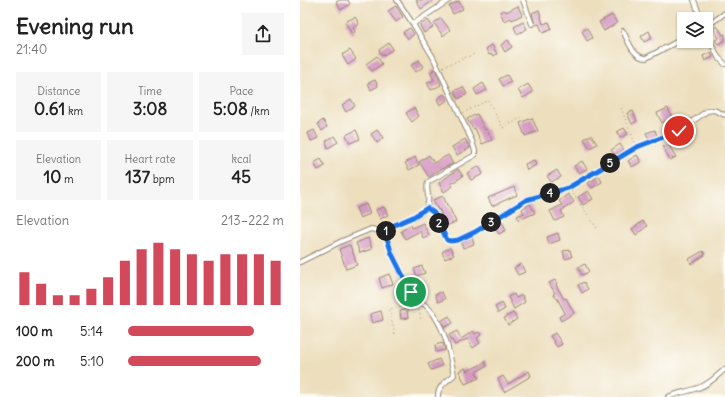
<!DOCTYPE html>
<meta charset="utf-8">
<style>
:root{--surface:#fff;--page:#f6f6f6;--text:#222;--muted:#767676;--accent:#d1495b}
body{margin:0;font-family:Delius,sans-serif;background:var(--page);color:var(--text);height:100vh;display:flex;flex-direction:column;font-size:15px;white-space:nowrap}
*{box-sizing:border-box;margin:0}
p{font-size:13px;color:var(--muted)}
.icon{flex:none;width:22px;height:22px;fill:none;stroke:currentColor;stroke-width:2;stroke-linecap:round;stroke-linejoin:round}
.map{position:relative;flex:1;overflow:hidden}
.details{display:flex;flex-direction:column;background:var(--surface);width:300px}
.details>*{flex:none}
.tools{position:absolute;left:377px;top:12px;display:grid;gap:8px}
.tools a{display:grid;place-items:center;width:36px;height:36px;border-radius:0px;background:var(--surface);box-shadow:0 1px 3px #0004;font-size:20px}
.pin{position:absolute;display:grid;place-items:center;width:34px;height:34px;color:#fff;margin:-17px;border:2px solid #fff;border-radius:50%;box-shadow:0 1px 4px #0007}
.km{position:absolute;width:20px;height:20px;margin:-10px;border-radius:50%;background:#222;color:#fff;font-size:11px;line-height:20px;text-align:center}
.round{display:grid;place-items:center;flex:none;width:42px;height:42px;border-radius:0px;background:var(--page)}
.overview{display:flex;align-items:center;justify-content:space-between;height:68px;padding:0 16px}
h1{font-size:22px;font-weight:700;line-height:30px}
.figures{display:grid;grid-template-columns:repeat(3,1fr);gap:6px;height:68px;padding:4px 16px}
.figures div{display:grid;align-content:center;border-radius:0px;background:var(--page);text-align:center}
.figures b{font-size:17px;font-weight:700}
.figures small{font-size:11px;font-weight:400}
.figures p{font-size:11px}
.chart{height:112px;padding:8px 16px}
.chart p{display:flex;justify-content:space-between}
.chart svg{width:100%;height:72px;margin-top:4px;stroke:var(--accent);stroke-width:6}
ul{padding:0 16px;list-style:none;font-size:13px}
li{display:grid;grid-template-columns:64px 48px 1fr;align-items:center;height:30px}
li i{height:10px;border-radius:5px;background:var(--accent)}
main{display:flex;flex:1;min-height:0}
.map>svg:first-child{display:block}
.building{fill:#d59ac2}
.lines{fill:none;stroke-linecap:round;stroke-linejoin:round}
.minor-casing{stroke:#94846e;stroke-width:6}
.path{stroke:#94846e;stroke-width:1;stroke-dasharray:1 3;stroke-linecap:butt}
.minor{stroke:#fff;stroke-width:4}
.route-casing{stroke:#fff;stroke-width:8}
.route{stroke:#1a73e8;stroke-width:5}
</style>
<main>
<section class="details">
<div class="overview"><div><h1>Evening run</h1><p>21:40</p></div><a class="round"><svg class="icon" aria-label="share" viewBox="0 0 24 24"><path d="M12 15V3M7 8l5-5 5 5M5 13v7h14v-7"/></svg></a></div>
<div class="figures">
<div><p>Distance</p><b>0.61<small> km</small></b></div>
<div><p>Time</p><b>3:08</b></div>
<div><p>Pace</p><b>5:08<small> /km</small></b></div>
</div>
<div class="figures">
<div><p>Elevation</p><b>10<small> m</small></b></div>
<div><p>Heart rate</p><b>137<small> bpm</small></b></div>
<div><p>kcal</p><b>45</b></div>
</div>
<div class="chart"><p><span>Elevation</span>213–222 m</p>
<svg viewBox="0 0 160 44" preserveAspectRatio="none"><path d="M5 44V24M15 44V31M25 44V38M35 44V38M45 44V34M55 44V27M65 44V17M75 44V10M85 44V6M95 44V10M105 44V13M115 44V17M125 44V13M135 44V13M145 44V13M155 44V17"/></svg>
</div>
<ul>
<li><b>100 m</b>5:14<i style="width:81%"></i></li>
<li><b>200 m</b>5:10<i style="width:85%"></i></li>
</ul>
</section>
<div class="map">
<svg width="425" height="397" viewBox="0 0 425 397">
<rect width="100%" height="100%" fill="#fdfcf7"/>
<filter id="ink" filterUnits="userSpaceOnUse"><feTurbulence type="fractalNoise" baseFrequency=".025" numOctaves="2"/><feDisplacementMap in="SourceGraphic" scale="8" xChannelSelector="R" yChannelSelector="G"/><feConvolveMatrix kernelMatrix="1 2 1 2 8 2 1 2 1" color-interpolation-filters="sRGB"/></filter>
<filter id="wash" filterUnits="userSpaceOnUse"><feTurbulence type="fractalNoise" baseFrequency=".012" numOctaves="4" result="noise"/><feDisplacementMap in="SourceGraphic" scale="16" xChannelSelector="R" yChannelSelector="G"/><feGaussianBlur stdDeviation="0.9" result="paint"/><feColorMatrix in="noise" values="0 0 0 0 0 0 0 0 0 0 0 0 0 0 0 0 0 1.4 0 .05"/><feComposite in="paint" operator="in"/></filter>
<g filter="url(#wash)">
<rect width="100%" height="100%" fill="#eddfbe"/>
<g id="blocks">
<!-- building -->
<g class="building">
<path d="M 40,0 L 48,0 L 50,4 L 41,10 L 36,2 Z"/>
<path d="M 116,0 L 134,0 L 121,9 Z"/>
<path d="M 159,1 L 163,9 L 153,14 L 149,6 Z"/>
<path d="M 96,6 L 103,17 L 96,22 L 88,11 Z"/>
<path d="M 218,6 L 222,15 L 212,20 L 211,18 L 204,21 L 200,12 L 205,10 L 206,12 Z"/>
<path d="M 239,10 L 243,24 L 249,22 L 252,29 L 243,33 L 239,24 L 235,25 L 232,13 Z"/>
<path d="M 312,15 L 317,23 L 304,31 L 299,22 Z"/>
<path d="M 55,17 L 59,24 L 53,27 L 55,32 L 52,34 L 45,22 Z"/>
<path d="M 141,18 L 150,30 L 143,36 L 134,23 Z"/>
<path d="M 128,20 L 133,27 L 124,33 L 120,25 Z"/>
<path d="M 223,22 L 227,29 L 217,34 L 214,27 Z"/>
<path d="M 417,26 L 423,35 L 425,34 L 425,40 L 418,44 L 415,40 L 419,38 L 413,28 Z"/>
<path d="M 110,28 L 114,34 L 108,39 L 103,32 Z"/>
<path d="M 287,28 L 292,38 L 287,41 L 282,31 Z"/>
<path d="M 349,31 L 352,38 L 344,42 L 341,36 Z"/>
<path d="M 208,40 L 212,47 L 205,52 L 201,45 Z"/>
<path d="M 89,43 L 93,49 L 82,56 L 79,50 Z"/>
<path d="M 192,45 L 197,54 L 193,56 L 192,54 L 189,55 L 186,49 Z"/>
<path d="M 50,50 L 56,59 L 48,65 L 42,55 Z"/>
<path d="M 411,52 L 413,57 L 405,61 L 403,56 Z"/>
<path d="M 77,56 L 82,64 L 72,71 L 66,64 Z"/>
<path d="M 119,60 L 123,67 L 116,72 L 111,65 Z"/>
<path d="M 135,69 L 141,85 L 131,90 L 127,83 L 134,80 L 130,72 Z"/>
<path d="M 207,75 L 211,82 L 203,86 L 199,79 Z"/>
<path d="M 75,80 L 78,86 L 71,90 L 68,83 Z"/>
<path d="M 183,83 L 187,90 L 177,95 L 174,89 Z"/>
<path d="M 228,84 L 233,92 L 223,98 L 218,90 Z"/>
<path d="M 163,87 L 167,94 L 158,99 L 154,91 Z"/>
<path d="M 144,94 L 148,100 L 140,105 L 137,99 Z"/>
<path d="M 51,99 L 55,106 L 46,112 L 42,105 Z"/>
<path d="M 114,108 L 119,116 L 112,122 L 106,113 Z"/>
<path d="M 368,108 L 372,118 L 362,123 L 357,113 Z"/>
<path d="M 333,111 L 337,121 L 332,124 L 327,113 Z"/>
<path d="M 177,114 L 185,130 L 187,129 L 192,140 L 182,144 L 175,128 L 173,129 L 167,119 Z"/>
<path d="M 232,118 L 238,131 L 225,136 L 220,123 Z"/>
<path d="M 23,120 L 27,127 L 22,131 L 18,124 Z"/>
<path d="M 324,128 L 328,134 L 320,138 L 317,132 Z"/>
<path d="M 14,130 L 18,138 L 11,141 L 8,133 Z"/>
<path d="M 56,130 L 60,139 L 50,143 L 46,135 Z"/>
<path d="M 77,130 L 83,138 L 77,143 L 71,134 Z"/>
<path d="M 355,130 L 357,136 L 349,139 L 346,133 Z"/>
<path d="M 291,135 L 297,144 L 290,148 L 284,139 Z"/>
<path d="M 34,136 L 38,142 L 28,148 L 26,141 Z"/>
<path d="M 165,139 L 170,148 L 157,155 L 152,147 Z"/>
<path d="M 320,144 L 324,150 L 315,155 L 311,150 Z"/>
<path d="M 368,144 L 376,157 L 370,160 L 363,147 Z"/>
<path d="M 129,155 L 134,163 L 148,155 L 153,164 L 141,169 L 129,177 L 119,162 Z"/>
<path d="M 337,155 L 341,162 L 332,167 L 328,161 Z"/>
<path d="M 115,157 L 119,165 L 109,170 L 105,163 Z"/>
<path d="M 21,159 L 25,166 L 18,170 L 14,163 Z"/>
<path d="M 234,160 L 236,165 L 227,170 L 225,164 Z"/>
<path d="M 282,161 L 287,169 L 279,173 L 274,166 Z"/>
<path d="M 179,166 L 183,174 L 171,180 L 167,173 Z"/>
<path d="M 158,169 L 163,176 L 151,184 L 153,186 L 144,192 L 139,183 Z"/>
<path d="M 257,170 L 261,177 L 251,182 L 247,176 Z"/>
<path d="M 299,176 L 302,182 L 292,188 L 288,183 Z"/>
<path d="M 214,187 L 217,195 L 192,206 L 188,198 Z"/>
<path d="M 288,191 L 293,199 L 283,205 L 278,197 Z"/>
<path d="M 268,194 L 274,202 L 261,211 L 264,217 L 255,221 L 250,211 L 262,205 L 259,201 Z"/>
<path d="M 143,196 L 148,207 L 149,207 L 156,222 L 146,226 L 139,209 L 138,210 L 133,200 Z"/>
<path d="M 66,204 L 70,214 L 60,218 L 56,208 Z"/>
<path d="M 230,204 L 235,213 L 219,220 L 217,216 L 224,213 L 222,209 Z"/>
<path d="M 84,207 L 88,215 L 80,219 L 76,210 Z"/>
<path d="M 343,221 L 347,226 L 336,235 L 332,229 Z"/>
<path d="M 202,222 L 206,230 L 199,234 L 194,227 Z"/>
<path d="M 123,223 L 129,235 L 123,238 L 120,231 L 105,239 L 101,231 L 111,225 L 112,228 Z"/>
<path d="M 258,233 L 260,240 L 249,244 L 247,237 Z"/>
<path d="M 172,237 L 174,244 L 163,248 L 161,243 Z"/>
<path d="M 68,238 L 72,249 L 60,253 L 56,243 Z"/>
<path d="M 50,245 L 57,265 L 46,269 L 39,249 Z"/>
<path d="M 150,248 L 154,255 L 145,259 L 142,252 Z"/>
<path d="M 270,250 L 272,257 L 265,259 L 263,251 Z"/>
<path d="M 403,251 L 405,255 L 391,264 L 389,259 Z"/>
<path d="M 221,264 L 225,272 L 218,275 L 214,268 Z"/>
<path d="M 285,264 L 289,272 L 282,275 L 278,267 Z"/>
<path d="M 122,266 L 125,273 L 117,276 L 114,269 Z"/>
<path d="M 89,274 L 93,284 L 82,288 L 79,278 Z"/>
<path d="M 255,280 L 257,284 L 256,285 L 264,299 L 266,298 L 274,313 L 261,321 L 259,317 L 265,313 L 257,298 L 256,298 L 253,294 L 255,293 L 249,283 Z"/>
<path d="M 284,282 L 288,289 L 282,293 L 278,285 Z"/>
<path d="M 142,292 L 145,299 L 138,302 L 135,294 Z"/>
<path d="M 214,294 L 216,298 L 222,295 L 225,302 L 214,309 L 208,297 Z"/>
<path d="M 202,303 L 205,309 L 198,313 L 195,307 Z"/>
<path d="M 107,309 L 108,318 L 101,319 L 100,311 Z"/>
<path d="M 81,311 L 83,320 L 72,323 L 70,314 Z"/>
<path d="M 213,313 L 217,319 L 208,325 L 204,318 Z"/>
<path d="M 149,316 L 153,323 L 145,327 L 141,321 Z"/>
<path d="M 157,331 L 161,339 L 173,331 L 175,334 L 179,332 L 181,335 L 177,338 L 180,343 L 173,348 L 167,339 L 155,345 L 149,335 Z"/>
<path d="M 255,333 L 262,344 L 257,347 L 250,336 Z"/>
<path d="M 143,343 L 145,350 L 136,352 L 135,345 Z"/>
<path d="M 139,359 L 142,366 L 131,370 L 128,364 Z"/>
<path d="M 185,361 L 187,366 L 176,372 L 179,378 L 165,384 L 159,371 L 165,368 L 167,371 L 180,365 Z"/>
<path d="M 229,371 L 231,376 L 204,392 L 198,379 L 203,376 L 208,384 Z"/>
</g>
</g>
</g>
<g filter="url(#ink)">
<use href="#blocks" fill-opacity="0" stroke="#94846e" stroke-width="1"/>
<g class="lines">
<defs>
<g id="minor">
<path d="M 97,0 L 113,24 L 133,57 L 172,141 L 175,151 L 175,155 L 128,182 C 125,190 131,198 127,206 C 122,217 102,220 92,226 C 90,227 87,230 85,232 C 90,247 106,291 117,301 C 119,303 123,303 125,305 C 130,309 134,314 137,320 C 147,336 150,357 154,375 C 147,381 137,387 138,397"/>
<path d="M 223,0 L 232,24"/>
<path d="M 394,0 L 401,19"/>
<path d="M 113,24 L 149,0"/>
<path d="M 406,27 L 425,13"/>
<path d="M 323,31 C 328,40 333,58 346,58 L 384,38"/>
<path d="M 406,32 L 418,57 L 425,64"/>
<path d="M 127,207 L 134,213 L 147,240 L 151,241 L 158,240 L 175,232 L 226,200 L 268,188 L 337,147 L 379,131 L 407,111 L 414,110 L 425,115"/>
<path d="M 0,262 L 42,241 L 71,229 L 85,232"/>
<path d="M 368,397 C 377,393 386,392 395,389 C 407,386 416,377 425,369"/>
</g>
</defs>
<!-- minor casing -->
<use href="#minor" class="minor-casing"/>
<!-- path -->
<g class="path">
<path d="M 143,67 L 174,54"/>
<path d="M 321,108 L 335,143"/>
<path d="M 163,113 L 188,100 L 203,128 L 224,116"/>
<path d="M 271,191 L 297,228"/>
<path d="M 118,306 L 121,320"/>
<path d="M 95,334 L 89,309 L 116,306"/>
</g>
<!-- minor -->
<use href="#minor" class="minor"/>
</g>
</g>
<g class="lines" filter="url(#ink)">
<defs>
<path id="route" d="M 111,292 L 92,254 L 85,232 L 92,226 L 113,217 L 127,208 L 134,213 L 147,240 L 151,241 L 158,240 L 175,232 L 226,200 L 268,188 L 337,147 L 379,131"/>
</defs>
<!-- route casing -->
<use href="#route" class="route-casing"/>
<!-- route -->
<use href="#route" class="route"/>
</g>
</svg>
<div class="tools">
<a><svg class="icon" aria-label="layers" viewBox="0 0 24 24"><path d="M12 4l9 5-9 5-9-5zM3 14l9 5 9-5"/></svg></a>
</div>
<div class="pin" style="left:111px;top:292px;background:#1e9e55"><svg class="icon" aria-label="arrive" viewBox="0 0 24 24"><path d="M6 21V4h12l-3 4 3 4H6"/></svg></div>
<div class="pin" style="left:379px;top:131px;background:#d93025"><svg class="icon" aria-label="check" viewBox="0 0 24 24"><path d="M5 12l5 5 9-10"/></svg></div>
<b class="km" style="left:86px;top:231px">1</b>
<b class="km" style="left:139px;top:223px">2</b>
<b class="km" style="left:191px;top:222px">3</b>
<b class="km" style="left:250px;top:193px">4</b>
<b class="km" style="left:310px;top:163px">5</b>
</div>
</main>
